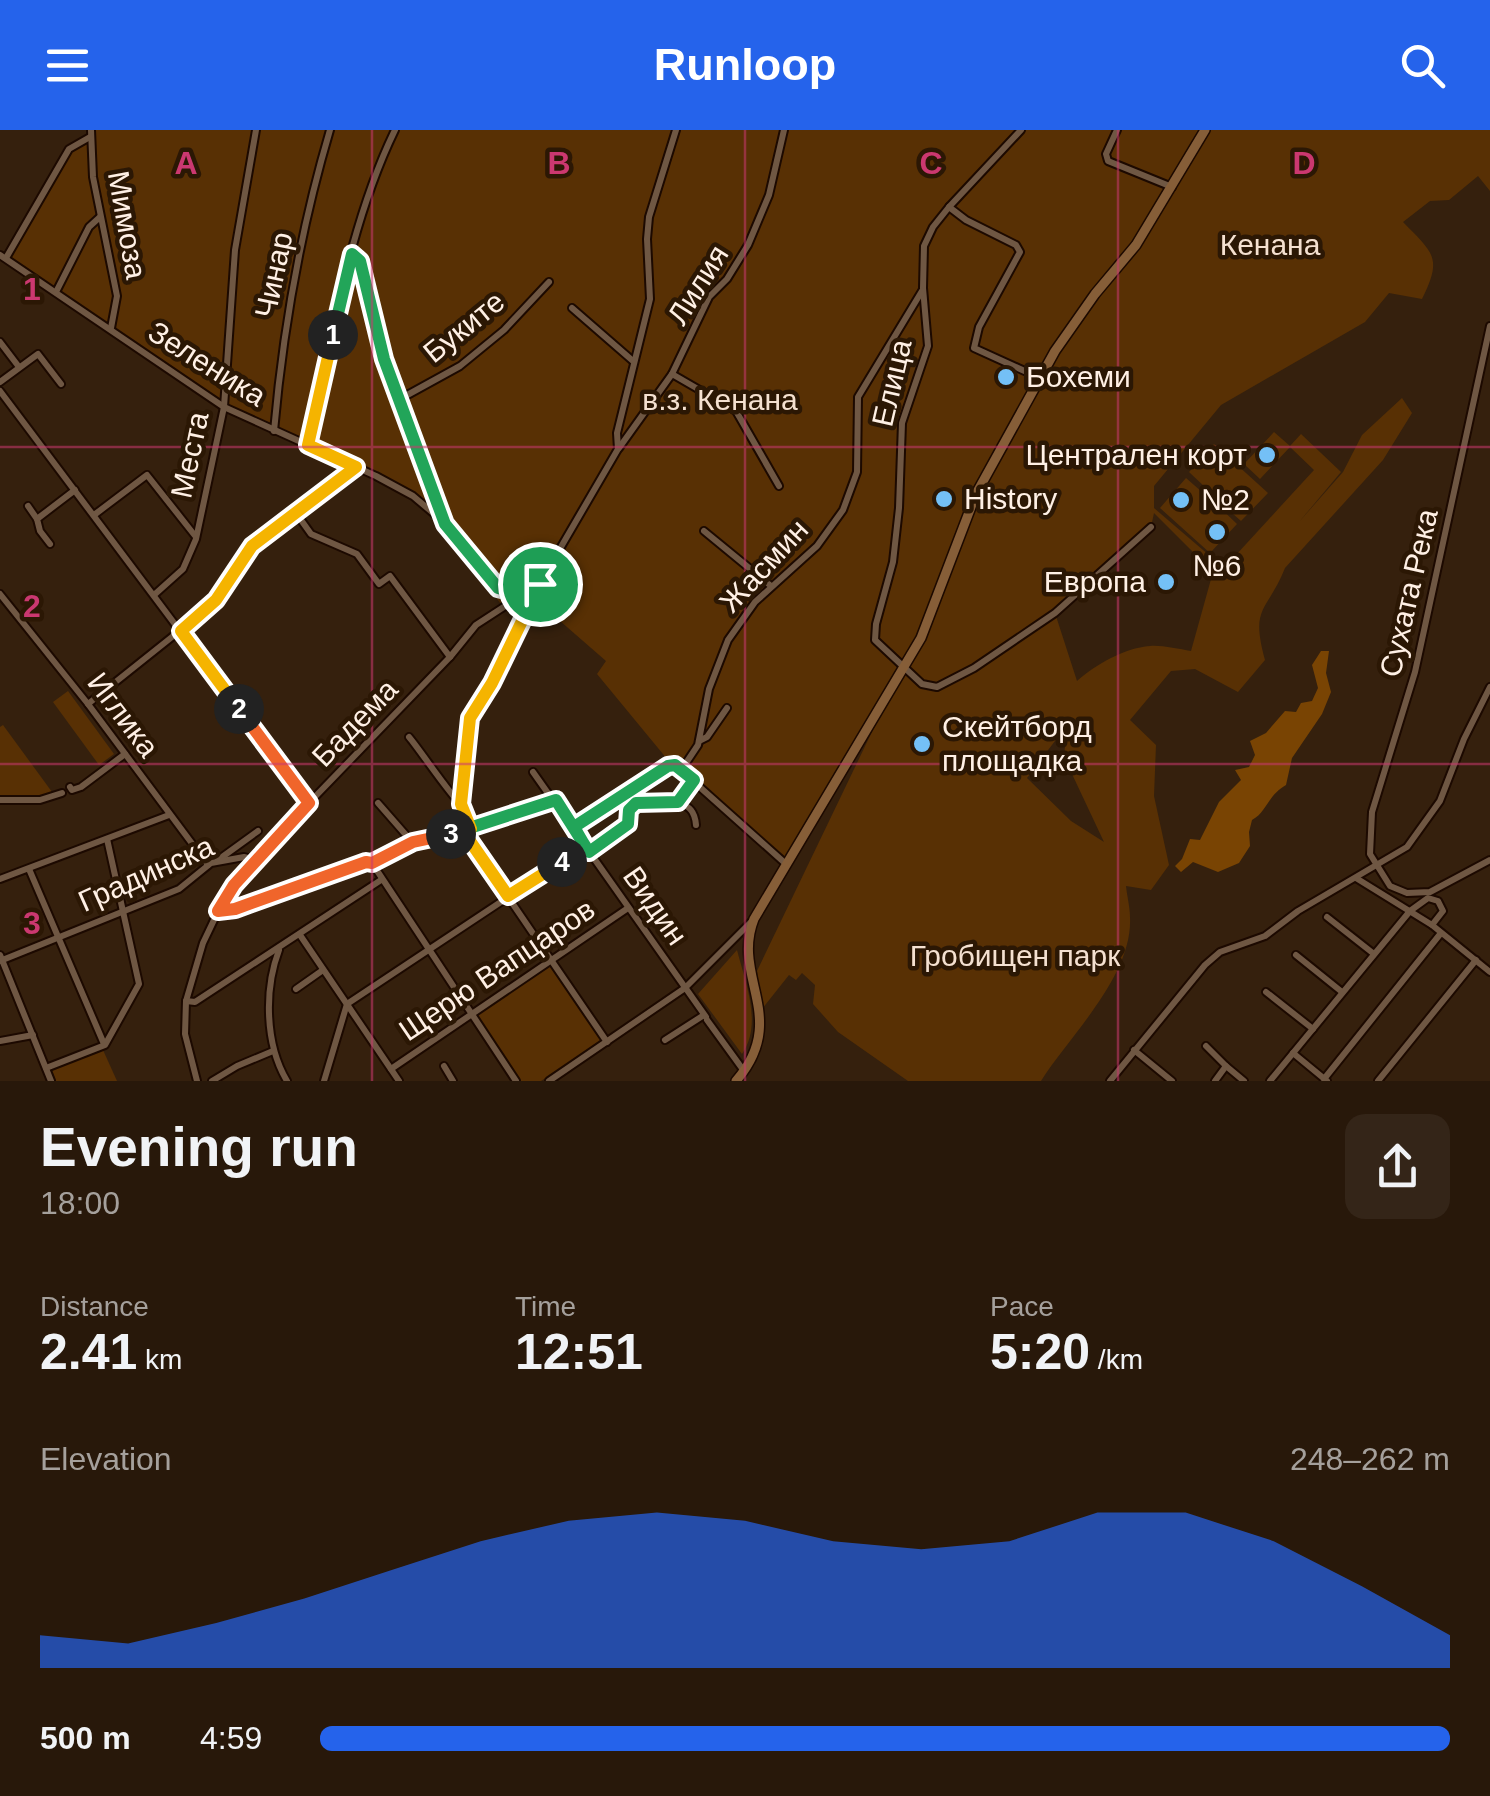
<!DOCTYPE html>
<meta charset="utf-8">
<style>
:root{--surface:#28180a;--page:#342518;--text:#f1f3f6;--muted:#a5a09c;--accent:#2563eb}
body{margin:0;font-family:Helvetica,sans-serif;background:var(--page);color:var(--text);height:100vh;display:flex;flex-direction:column;font-size:38px;white-space:nowrap}
*{box-sizing:border-box;margin:0}
p{font-size:32px;color:var(--muted)}
.icon{flex:none;width:55px;height:55px;fill:none;stroke:currentColor;stroke-width:2;stroke-linecap:round;stroke-linejoin:round}
.map{position:relative;height:951px;overflow:hidden}
.side{display:flex;flex-direction:column;background:var(--surface);flex:1}
.side>*{flex:none}
.pin{position:absolute;display:grid;place-items:center;width:85px;height:85px;color:#fff;margin:-42px;border:5px solid #fff;border-radius:50%;box-shadow:0 2px 10px #0007}
.km{position:absolute;width:50px;height:50px;margin:-25px;border-radius:50%;background:#222;color:#fff;font-size:28px;line-height:50px;text-align:center}
.round{display:grid;place-items:center;flex:none;width:105px;height:105px;border-radius:20px;background:var(--page)}
.head{display:flex;align-items:center;justify-content:space-between;height:170px;padding:0 40px}
h1{font-size:55px;font-weight:700;line-height:75px}
.stats{display:grid;grid-template-columns:repeat(3,1fr);gap:15px;height:170px;padding:10px 40px}
.stats div{display:grid;align-content:center}
.stats b{font-size:50px;font-weight:700}
.stats small{font-size:28px;font-weight:400}
.stats p{font-size:28px}
.chart{height:280px;padding:20px 40px}
.chart p{display:flex;justify-content:space-between}
.chart svg{width:100%;height:180px;margin-top:10px;fill:var(--accent);opacity:.7}
ul{padding:0 40px;list-style:none;font-size:32px}
li{display:grid;grid-template-columns:160px 120px 1fr;align-items:center;height:75px}
li i{height:25px;border-radius:12px;background:var(--accent)}
header{display:flex;justify-content:space-between;align-items:center;height:130px;padding:0 40px;background:var(--accent);color:#fff;font-size:45px;font-weight:700}
.map>svg:first-child{display:block}
.green{fill:#583004;fill-rule:evenodd}
.water{fill:#794403}
.lines{fill:none;stroke-linecap:round;stroke-linejoin:round}
.minor-casing{stroke:#1c0900;stroke-width:10}
.secondary-casing{stroke:#1c0900;stroke-width:12}
.minor{stroke:#6f5743;stroke-width:6}
.secondary{stroke:#865e38;stroke-width:9}
.split-1-casing{stroke:#fff;stroke-width:20}
.split-2-casing{stroke:#fff;stroke-width:20}
.split-3-casing{stroke:#fff;stroke-width:20}
.split-4-casing{stroke:#fff;stroke-width:20}
.split-5-casing{stroke:#fff;stroke-width:20}
.split-1{stroke:#22a559;stroke-width:12}
.split-2{stroke:#f5b400;stroke-width:12}
.split-3{stroke:#f0652b;stroke-width:12}
.split-4{stroke:#22a559;stroke-width:12}
.split-5{stroke:#f5b400;stroke-width:12}
.grid{fill:none;stroke:#cb3870;stroke-width:2.5;stroke-opacity:0.55}
.poi-dot{fill:#74c0f6;stroke:#2b1704;stroke-width:4}
.labels{text-anchor:middle;stroke-width:9;stroke-linejoin:round;paint-order:stroke}
.street-label{font-size:30px;fill:#fff0e5;stroke:#2b1704}
.park-label{font-size:30px;fill:#f4e0d0;stroke:#2b1704}
.poi-label{font-size:30px;fill:#fff0e5;stroke:#2b1704;text-anchor:start}
.grid-label{font-size:32px;text-anchor:middle;font-weight:bold;fill:#cb3870;stroke:#2b1704;stroke-width:9;stroke-linejoin:round;paint-order:stroke}
</style>
<header><svg class="icon" aria-label="menu" viewBox="0 0 24 24"><path d="M4 6h16M4 12h16M4 18h16"/></svg>Runloop<svg class="icon" aria-label="search" viewBox="0 0 24 24"><circle cx="10" cy="10" r="6"/><path d="M15 15l6 6"/></svg></header>
<div class="map">
<svg width="1490" height="951" viewBox="0 0 1490 951">
<rect width="100%" height="100%" fill="#35200d"/>
<!-- green -->
<g class="green">
<path d="M 94,0 L 1490,0 L 1490,61 L 1478,46 L 1449,70 L 1430,71 L 1403,92 C 1433,123 1443,127 1422,169 L 1389,163 L 1365,192 L 1221,275 L 1154,356 L 1154,378 L 1224,438 L 1314,340 L 1290,317 L 1260,349 L 1244,334 L 1274,302 L 1290,316 L 1301,304 L 1341,342 L 1299,392 L 1343,342 L 1362,305 L 1402,268 L 1412,283 L 1383,330 L 1285,438 C 1267,483 1250,475 1265,530 L 1238,562 L 1195,539 L 1171,541 L 1130,590 L 1156,615 L 1154,666 L 1169,735 L 1151,760 L 1126,756 C 1127,766 1130,777 1130,787 C 1133,846 1070,905 1041,951 L 908,951 L 838,902 L 813,874 L 815,855 L 802,843 L 796,850 L 789,845 L 762,879 L 757,841 L 894,556 L 787,735 L 672,635 L 597,544 L 606,531 L 544,477 L 527,497 L 500,473 L 445,394 L 413,366 L 224,277 L 6,128 L 69,16 ZM 1154,383 L 1213,442 L 1191,521 C 1178,519 1162,515 1150,516 C 1124,518 1095,535 1077,551 L 1055,483 L 1151,397 ZM 1067,595 L 1064,627 L 1104,712 L 1071,691 L 1027,648 Z"/>
<path d="M 1214,314 L 1268,363 L 1241,391 L 1213,366 L 1211,369 L 1237,394 L 1210,423 L 1160,378 L 1186,348 L 1202,362 L 1206,358 L 1189,342 Z"/>
<path d="M 68,561 L 114,624 L 99,635 L 53,572 Z"/>
<path d="M 3,595 L 52,662 L 42,666 L 0,667 L 0,597 Z"/>
<path d="M 737,820 C 745,852 763,894 742,924 L 698,864 Z"/>
<path d="M 550,834 L 603,910 L 541,951 L 520,951 L 476,885 Z"/>
<path d="M 103,920 L 117,951 L 56,951 L 52,940 Z"/>
</g>
<!-- water -->
<path class="water" d="M 1321,521 L 1329,521 L 1326,543 L 1331,562 L 1322,584 L 1292,628 L 1286,655 C 1267,666 1267,682 1252,690 L 1249,702 L 1250,716 L 1239,733 L 1218,742 L 1193,732 L 1181,742 L 1175,736 L 1182,729 L 1190,709 L 1200,710 L 1219,672 L 1241,650 L 1235,640 L 1249,637 L 1255,625 L 1250,611 L 1266,603 L 1285,581 L 1296,582 L 1301,573 L 1312,571 L 1318,558 L 1312,535 Z"/>
<g class="lines">
<defs>
<g id="minor">
<path d="M 91,0 L 93,47 L 117,166 L 111,198"/>
<path d="M 1021,0 L 949,77 L 933,97 L 924,116 L 923,158 L 928,216 L 902,293 L 899,378 L 893,432 L 876,494 L 875,510 L 922,554 L 937,557 L 974,538 L 1055,483 L 1151,397"/>
<path d="M 1117,0 L 1106,24 L 1108,31 L 1172,57"/>
<path d="M 949,77 L 966,90 L 1016,115 L 1020,122 L 979,197 L 974,218 L 1040,248"/>
<path d="M 352,123 L 360,131 L 384,229 L 443,389"/>
<path d="M 0,125 L 224,277 L 376,346 L 413,366 L 445,393 L 498,458 L 516,465 L 528,484"/>
<path d="M 6,128 L 69,19 L 90,7"/>
<path d="M 56,162 L 89,97 L 100,87"/>
<path d="M 572,178 L 633,231"/>
<path d="M 1490,196 L 1415,542 L 1372,682 L 1370,724 L 1390,756 L 1407,763 L 1430,762 L 1490,730"/>
<path d="M 0,212 L 19,237"/>
<path d="M 672,244 L 736,281 L 779,356"/>
<path d="M 0,252 L 38,224 L 61,254"/>
<path d="M 0,261 L 309,673"/>
<path d="M 400,269 L 460,236 L 504,200 L 549,152"/>
<path d="M 274,301 C 283,200 301,98 330,0"/>
<path d="M 307,315 C 332,210 348,97 395,0"/>
<path d="M 619,318 L 672,244 L 709,167 L 727,149 L 748,115 L 769,65 L 784,0"/>
<path d="M 28,376 L 37,389"/>
<path d="M 296,383 L 311,404 L 357,424 L 379,454 L 390,446 L 450,527"/>
<path d="M 94,385 L 147,345 L 196,407"/>
<path d="M 704,401 L 771,456"/>
<path d="M 50,414 L 40,401 L 37,389 L 75,360"/>
<path d="M 0,464 L 88,574 L 208,735"/>
<path d="M 154,465 L 183,439 L 196,409 L 224,277 L 235,120 L 256,0"/>
<path d="M 88,574 L 207,479 L 252,416 L 356,337"/>
<path d="M 409,607 C 420,620 453,669 461,674"/>
<path d="M 699,611 L 707,607 L 727,578"/>
<path d="M 682,639 L 698,615 L 709,559 L 728,510 L 755,472 L 817,416 L 843,380 L 857,342 L 858,267 L 922,161"/>
<path d="M 533,642 L 706,887"/>
<path d="M 70,657 L 72,660 L 81,657 L 125,624"/>
<path d="M 0,670 L 40,670 L 62,663"/>
<path d="M 677,672 C 690,676 695,682 696,695"/>
<path d="M 378,673 L 413,713"/>
<path d="M 574,697 L 675,635 L 786,734"/>
<path d="M 471,699 L 461,674 L 470,587 L 492,553 L 540,453 L 618,319 L 617,303 L 650,169 L 647,109 L 649,87 L 676,0"/>
<path d="M 463,701 L 607,912"/>
<path d="M 589,722 L 628,694 L 629,680 L 636,673 L 677,672 L 694,650"/>
<path d="M 218,730 L 258,701"/>
<path d="M 372,733 L 516,951"/>
<path d="M 29,739 L 104,914"/>
<path d="M 1356,748 L 1432,795 L 1490,842"/>
<path d="M 0,749 L 169,685"/>
<path d="M 219,781 L 235,779 L 366,732 L 372,733 L 413,713 L 471,699 L 556,671"/>
<path d="M 1327,787 L 1374,824"/>
<path d="M 300,805 L 399,951"/>
<path d="M 279,820 C 264,860 265,914 287,951"/>
<path d="M 0,825 L 51,951"/>
<path d="M 1296,825 L 1342,862"/>
<path d="M 0,831 L 179,759 L 211,733 L 244,727 L 256,730"/>
<path d="M 296,859 L 323,840"/>
<path d="M 1266,862 L 1313,899"/>
<path d="M 186,871 L 195,872 L 381,750"/>
<path d="M 707,890 L 744,941"/>
<path d="M 665,910 L 704,885"/>
<path d="M 0,911 L 33,905"/>
<path d="M 1206,916 L 1226,936 L 1215,951"/>
<path d="M 1134,920 L 1172,951"/>
<path d="M 1293,923 L 1327,951"/>
<path d="M 444,936 L 453,951"/>
<path d="M 1226,936 L 1244,951"/>
<path d="M 46,938 L 105,915 L 139,854 L 107,709"/>
<path d="M 391,939 L 628,778"/>
<path d="M 1324,949 L 1441,803"/>
<path d="M 197,951 L 185,904 L 186,871 L 203,813 L 224,769 L 309,673 L 450,527 L 476,495 L 539,454"/>
<path d="M 212,951 L 237,936 L 273,921"/>
<path d="M 324,951 L 347,874 L 585,716"/>
<path d="M 549,951 L 685,858 L 751,792"/>
<path d="M 1110,951 L 1205,835 L 1220,822 L 1265,806 L 1298,781 L 1407,717 L 1440,671 L 1464,609 L 1490,557"/>
<path d="M 1270,951 L 1410,781 L 1428,768 L 1438,771 L 1443,781 L 1432,795"/>
<path d="M 1378,951 L 1476,830"/>
</g>
<path id="secondary" d="M 736,951 C 790,888 731,847 754,789 L 921,508 L 976,364 L 1055,221 L 1095,164 L 1136,115 L 1205,0"/>
</defs>
<!-- minor casing -->
<use href="#minor" class="minor-casing"/>
<!-- secondary casing -->
<use href="#secondary" class="secondary-casing"/>
<!-- minor -->
<use href="#minor" class="minor"/>
<!-- secondary -->
<use href="#secondary" class="secondary"/>
</g>
<g class="lines">
<defs>
<path id="split-1" d="M 333,205 L 352,124 L 360,131 L 384,229 L 445,394 L 498,458 L 513,462 L 519,469 L 540,454"/>
<path id="split-2" d="M 239,579 L 181,501 L 216,470 L 252,416 L 356,337 L 308,315 L 333,205"/>
<path id="split-3" d="M 239,579 L 309,673 L 234,755 L 218,781 L 235,779 L 366,732 L 372,733 L 413,712 L 451,704"/>
<path id="split-4" d="M 451,704 L 556,670 L 589,722 L 628,694 L 629,680 L 636,673 L 678,672 L 694,650 L 675,635 L 668,636 L 574,697 L 585,716 L 562,732"/>
<path id="split-5" d="M 540,454 L 492,553 L 470,588 L 461,674 L 471,699 L 463,701 L 508,766 L 562,732"/>
</defs>
<!-- split-1 casing -->
<use href="#split-1" class="split-1-casing"/>
<!-- split-2 casing -->
<use href="#split-2" class="split-2-casing"/>
<!-- split-3 casing -->
<use href="#split-3" class="split-3-casing"/>
<!-- split-4 casing -->
<use href="#split-4" class="split-4-casing"/>
<!-- split-5 casing -->
<use href="#split-5" class="split-5-casing"/>
<!-- split-1 -->
<use href="#split-1" class="split-1"/>
<!-- split-2 -->
<use href="#split-2" class="split-2"/>
<!-- split-3 -->
<use href="#split-3" class="split-3"/>
<!-- split-4 -->
<use href="#split-4" class="split-4"/>
<!-- split-5 -->
<use href="#split-5" class="split-5"/>
</g>
<!-- grid -->
<path class="grid" d="M 372,0 L 372,951M 745,0 L 745,951M 1118,0 L 1118,951M 0,317 L 1490,317M 0,634 L 1490,634"/>
<!-- markers -->
<g class="poi-dot">
<circle cx="1006" cy="247" r="10"/>
<circle cx="1267" cy="325" r="10"/>
<circle cx="944" cy="369" r="10"/>
<circle cx="1181" cy="370" r="10"/>
<circle cx="1217" cy="402" r="10"/>
<circle cx="1166" cy="452" r="10"/>
<circle cx="922" cy="614" r="10"/>
</g>
<g class="labels">
<!-- street labels -->
<g class="street-label">
<text transform="translate(127 95) rotate(80)" y="10">Мимоза</text>
<text transform="translate(274 145) rotate(-78)" y="10">Чинар</text>
<text transform="translate(698 155) rotate(-58)" y="10">Лилия</text>
<text transform="translate(464 197) rotate(-39)" y="10">Буките</text>
<text transform="translate(207 234) rotate(32)" y="10">Зеленика</text>
<text transform="translate(892 253) rotate(-77)" y="10">Елица</text>
<text transform="translate(190 325) rotate(-78)" y="10">Места</text>
<text transform="translate(764 436) rotate(-47)" y="10">Жасмин</text>
<text transform="translate(1409 463) rotate(-77)" y="10">Сухата Река</text>
<text transform="translate(123 585) rotate(53)" y="10">Иглика</text>
<text transform="translate(355 593) rotate(-46)" y="10">Бадема</text>
<text transform="translate(146 744) rotate(-24)" y="10">Градинска</text>
<text transform="translate(655 776) rotate(55)" y="10">Видин</text>
<text transform="translate(497 840) rotate(-34)" y="10">Щерю Вапцаров</text>
</g>
<!-- park labels -->
<g class="park-label">
<text x="1270" y="125">Кенана</text>
<text x="720" y="280">в.з. Кенана</text>
<text x="1015" y="836">Гробищен парк</text>
</g>
<!-- poi labels -->
<g class="poi-label">
<text x="1026" y="257">Бохеми</text>
<text x="1247" y="335" text-anchor="end">Централен корт</text>
<text x="964" y="379">History</text>
<text x="1201" y="380">№2</text>
<text x="1217" y="446" text-anchor="middle">№6</text>
<text x="1146" y="462" text-anchor="end">Европа</text>
<text x="942" y="607">Скейтборд<tspan x="942" dy="34">площадка</tspan></text>
</g>
</g>
<g class="grid-label">
<text x="186" y="44">A</text>
<text x="559" y="44">B</text>
<text x="931" y="44">C</text>
<text x="1304" y="44">D</text>
<text x="32" y="170">1</text>
<text x="32" y="487">2</text>
<text x="32" y="804">3</text>
</g>
</svg>
<div class="pin" style="left:540px;top:454px;background:#1e9e55"><svg class="icon" aria-label="arrive" viewBox="0 0 24 24"><path d="M6 21V4h12l-3 4 3 4H6"/></svg></div>
<b class="km" style="left:333px;top:205px">1</b>
<b class="km" style="left:239px;top:579px">2</b>
<b class="km" style="left:451px;top:704px">3</b>
<b class="km" style="left:562px;top:732px">4</b>
</div>
<section class="side">
<div class="head"><div><h1>Evening run</h1><p>18:00</p></div><a class="round"><svg class="icon" aria-label="share" viewBox="0 0 24 24"><path d="M12 15V3M7 8l5-5 5 5M5 13v7h14v-7"/></svg></a></div>
<div class="stats">
<div><p>Distance</p><b>2.41<small> km</small></b></div>
<div><p>Time</p><b>12:51</b></div>
<div><p>Pace</p><b>5:20<small> /km</small></b></div>
</div>
<div class="chart"><p><span>Elevation</span>248–262 m</p>
<svg viewBox="0 0 160 44" preserveAspectRatio="none"><path d="M0 44V36L10 38L20 33L30 27L40 20L50 13L60 8L70 6L80 8L90 13L100 15L110 13L120 6L130 6L140 13L150 24L160 36V44z"/></svg>
</div>
<ul>
<li><b>500 m</b>4:59<i style="width:100%"></i></li>
</ul>
</section>
